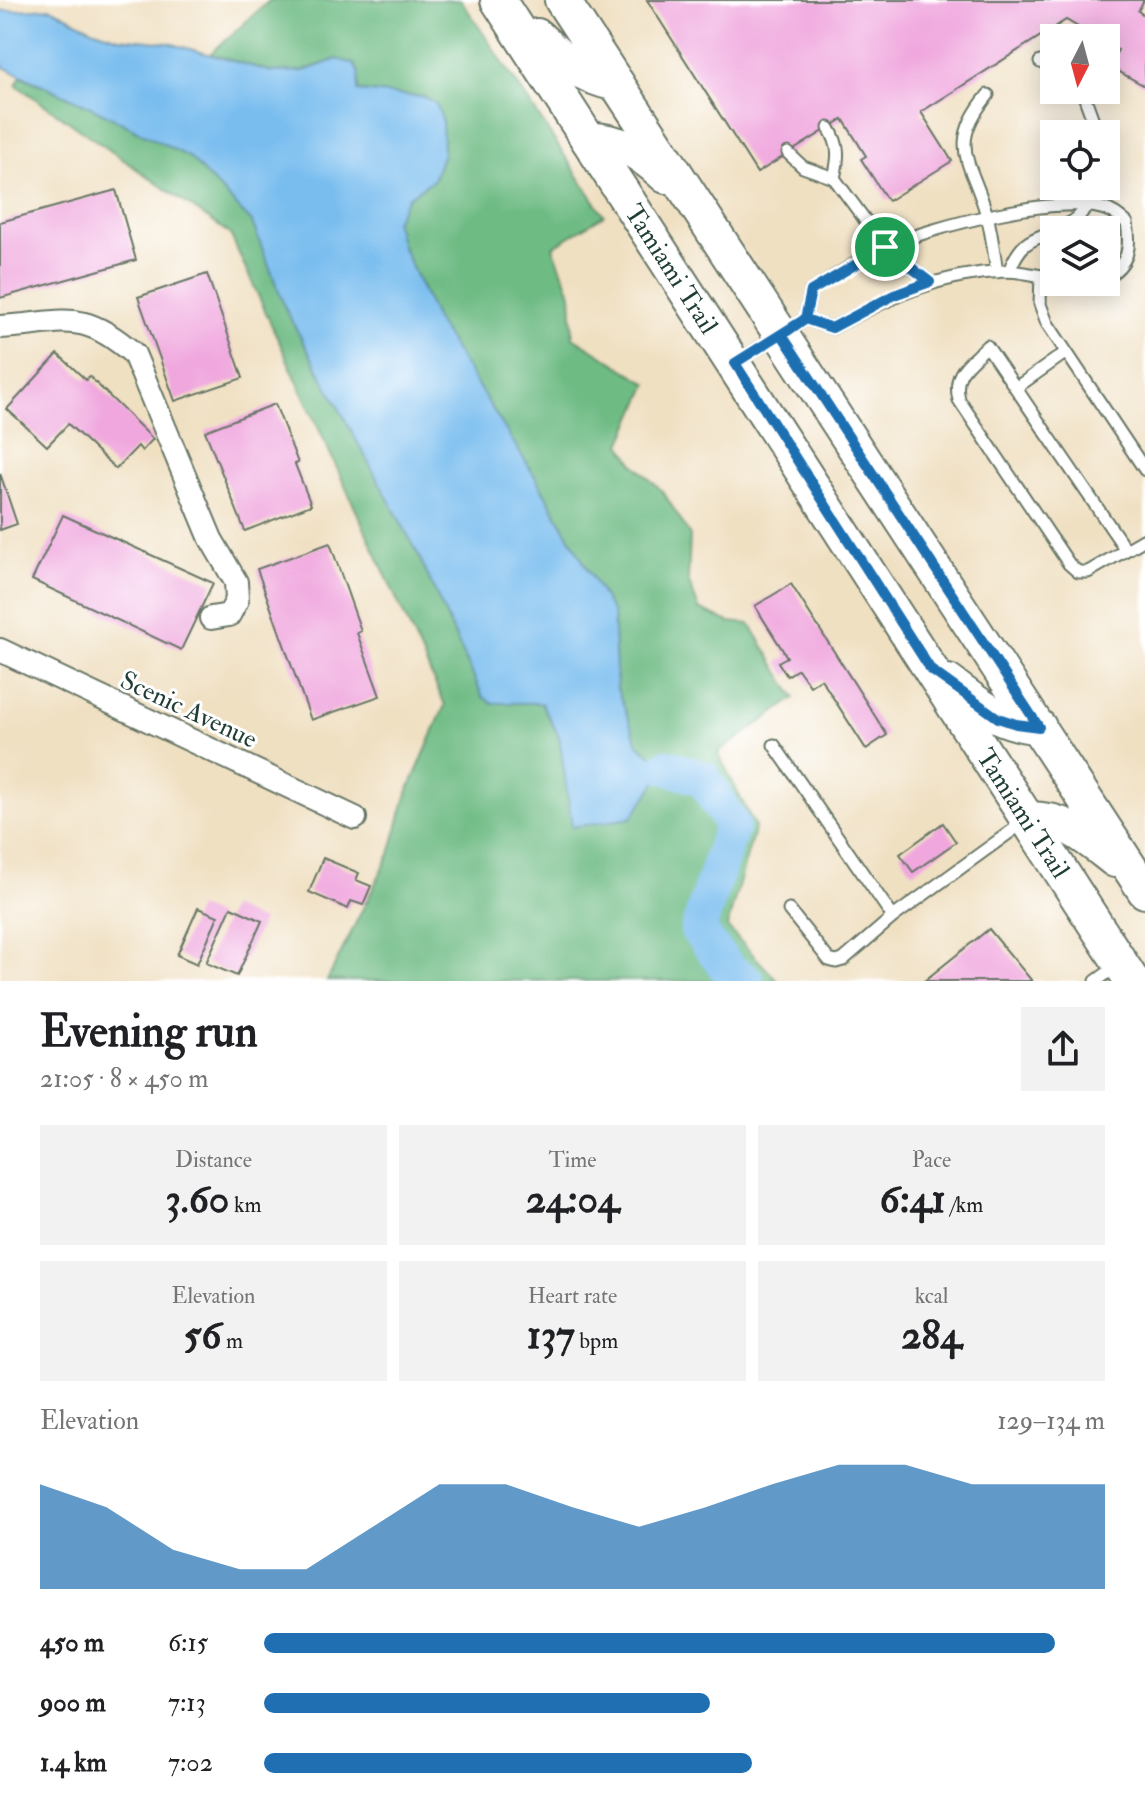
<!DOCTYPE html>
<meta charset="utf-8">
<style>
:root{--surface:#fff;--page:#f2f2f2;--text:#202124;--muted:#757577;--accent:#1f6fb2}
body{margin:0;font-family:"IM FELL Double Pica",serif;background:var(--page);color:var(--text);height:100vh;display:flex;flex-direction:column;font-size:30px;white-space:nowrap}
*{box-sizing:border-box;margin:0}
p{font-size:26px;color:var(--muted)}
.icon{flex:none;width:44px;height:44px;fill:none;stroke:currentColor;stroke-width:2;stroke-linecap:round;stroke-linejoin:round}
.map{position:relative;height:981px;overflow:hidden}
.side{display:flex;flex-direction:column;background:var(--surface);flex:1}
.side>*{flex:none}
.needle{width:52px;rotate:186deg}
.controls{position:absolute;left:1040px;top:24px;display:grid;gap:16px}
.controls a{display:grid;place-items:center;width:80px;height:80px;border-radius:0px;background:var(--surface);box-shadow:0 4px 20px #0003;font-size:40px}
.pin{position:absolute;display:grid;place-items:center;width:68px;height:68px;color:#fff;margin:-34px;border:4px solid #fff;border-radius:50%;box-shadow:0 2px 8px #0007}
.round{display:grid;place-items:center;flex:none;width:84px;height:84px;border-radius:0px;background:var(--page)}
.headline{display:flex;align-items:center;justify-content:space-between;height:136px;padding:0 40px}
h1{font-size:44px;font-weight:800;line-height:60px}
.figures{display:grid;grid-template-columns:repeat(3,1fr);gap:12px;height:136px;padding:8px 40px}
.figures div{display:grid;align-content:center;border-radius:0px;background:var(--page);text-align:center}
.figures b{font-size:40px;font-weight:800}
.figures small{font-size:22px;font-weight:400}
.figures p{font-size:22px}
.chart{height:224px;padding:16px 40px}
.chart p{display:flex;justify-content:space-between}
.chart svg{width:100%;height:144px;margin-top:8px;fill:var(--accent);opacity:.7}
ul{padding:0 40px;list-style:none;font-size:26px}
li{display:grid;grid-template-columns:128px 96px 1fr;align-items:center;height:60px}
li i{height:20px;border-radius:10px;background:var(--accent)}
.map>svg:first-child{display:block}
.forest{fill:#6ebb84;stroke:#467c5c;stroke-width:2}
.water{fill:#79bdef;stroke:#4c7d92;stroke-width:2}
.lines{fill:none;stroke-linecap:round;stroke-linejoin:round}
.river{stroke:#79bdef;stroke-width:36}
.building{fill:#f0a7de}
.service-casing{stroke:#687666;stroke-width:15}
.minor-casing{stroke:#687666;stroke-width:26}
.primary-casing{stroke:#687666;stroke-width:38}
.service{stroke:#fff;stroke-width:11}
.minor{stroke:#fff;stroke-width:22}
.primary{stroke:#fff;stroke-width:34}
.route-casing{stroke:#fff;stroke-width:16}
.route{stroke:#1f6fb2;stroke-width:10}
.labels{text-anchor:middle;stroke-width:6;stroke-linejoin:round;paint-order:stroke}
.street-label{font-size:26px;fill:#1f3d34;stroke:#fff}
</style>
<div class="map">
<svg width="1145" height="981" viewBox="0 0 1145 981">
<rect width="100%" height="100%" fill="#fff"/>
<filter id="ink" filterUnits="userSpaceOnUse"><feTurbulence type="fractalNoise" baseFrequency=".0125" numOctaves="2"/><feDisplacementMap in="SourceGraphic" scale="16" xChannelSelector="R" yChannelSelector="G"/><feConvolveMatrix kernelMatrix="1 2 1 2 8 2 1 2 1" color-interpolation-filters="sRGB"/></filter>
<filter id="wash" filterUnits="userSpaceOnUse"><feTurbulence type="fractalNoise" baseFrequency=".006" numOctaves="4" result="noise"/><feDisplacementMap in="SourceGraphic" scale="32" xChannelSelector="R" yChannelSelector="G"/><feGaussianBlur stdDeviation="1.8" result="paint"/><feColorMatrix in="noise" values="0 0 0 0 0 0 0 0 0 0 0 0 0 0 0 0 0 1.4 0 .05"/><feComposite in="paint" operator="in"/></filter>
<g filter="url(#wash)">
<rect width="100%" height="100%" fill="#f0e0c2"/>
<!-- forest -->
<path class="forest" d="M 270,0 L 461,0 L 604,215 L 553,247 L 571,293 L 573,337 L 648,384 L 621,444 L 634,464 L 663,492 L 690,535 L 688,580 L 699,609 L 729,622 L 750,624 L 795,698 L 718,753 L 755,827 L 727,927 L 778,981 L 327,981 L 390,854 L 406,796 L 445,705 L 230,234 L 16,85 L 21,76 L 89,106 L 189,157 L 252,222 L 286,310 L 417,552 L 483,697 L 493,703 L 541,703 L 559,736 L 573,826 L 666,767 L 638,744 L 617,689 L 613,614 L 536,478 L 436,320 L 402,245 L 395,221 L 408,197 L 433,180 L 443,153 L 442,119 L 424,97 L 358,91 L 359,73 L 354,64 L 337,59 L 303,71 L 272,72 L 210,54 Z"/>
<!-- water -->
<path class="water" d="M 51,8 L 92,29 L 119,38 L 169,43 L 272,72 L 304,71 L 337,59 L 354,64 L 359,73 L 358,91 L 424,97 L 436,104 L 442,119 L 443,153 L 433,180 L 408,197 L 395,221 L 402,246 L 436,320 L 536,478 L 613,614 L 617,689 L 638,744 L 667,767 L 631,818 L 572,827 L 559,736 L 541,703 L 493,703 L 483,697 L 417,552 L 286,310 L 252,222 L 189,157 L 89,106 L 5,68 L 0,63 L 0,11 Z"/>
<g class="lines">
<!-- river -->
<path class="river" d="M 667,767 L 704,779 L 732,825 L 698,930 L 730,971 L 746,981"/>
</g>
<g id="blocks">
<!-- building -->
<g class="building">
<path d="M 647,0 L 1144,0 L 1138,11 L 1145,16 L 1145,86 L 1109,66 L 1118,50 L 1106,43 L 1106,38 L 1097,38 L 1066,20 L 921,112 L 952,161 L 888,201 L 861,159 L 866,156 L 843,119 L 757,173 Z"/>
<path d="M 116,190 L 136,260 L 0,298 L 0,222 Z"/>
<path d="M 207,274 L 243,378 L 175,401 L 138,297 Z"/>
<path d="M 58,354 L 86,380 L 89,376 L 153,439 L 142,451 L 138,446 L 116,469 L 68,424 L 47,446 L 7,409 Z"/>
<path d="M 275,404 L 298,463 L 295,464 L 311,505 L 245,531 L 205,431 Z"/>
<path d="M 0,473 L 17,524 L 0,530 Z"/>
<path d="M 63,515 L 213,583 L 181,650 L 32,580 Z"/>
<path d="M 330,543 L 361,631 L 357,633 L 380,696 L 311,720 L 257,569 Z"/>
<path d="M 791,584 L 887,735 L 866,749 L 821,679 L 810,686 L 798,669 L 787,676 L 778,662 L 787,657 L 755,606 Z"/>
<path d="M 943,823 L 956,842 L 913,872 L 900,854 Z"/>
<path d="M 323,858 L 359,873 L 356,880 L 371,886 L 363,905 L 351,901 L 348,909 L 309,892 Z"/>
<path d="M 231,907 L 262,921 L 237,976 L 206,963 Z"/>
<path d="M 198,908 L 218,916 L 197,964 L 177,955 Z"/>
<path d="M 989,929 L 1032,981 L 924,981 Z"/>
</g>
</g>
</g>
<g filter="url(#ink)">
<use href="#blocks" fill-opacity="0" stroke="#687666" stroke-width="2"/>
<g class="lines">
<defs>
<g id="service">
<path d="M 1040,62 L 1054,65"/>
<path d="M 1082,90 L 1094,123 L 1095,134"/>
<path d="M 988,95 C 945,147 973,163 987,216 C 992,234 994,254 997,272"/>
<path d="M 829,128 C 840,146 839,157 834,178"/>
<path d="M 788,153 L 803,167 L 834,178 L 885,247 L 930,282"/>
<path d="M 1056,230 C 1080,220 1087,211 1092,186"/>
<path d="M 1009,271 C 1020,244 1027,241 1054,231"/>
<path d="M 1041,276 L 1040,304 L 1047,323 L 1145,470"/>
<path d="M 805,319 L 832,328 C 891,297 937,274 1005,271 C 1021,271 1038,276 1054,278"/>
<path d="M 738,361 L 805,319 L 811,291 C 835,277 859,259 885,247 C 930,228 1068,189 1112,212 C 1117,214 1122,219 1127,223 C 1131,247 1129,264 1106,277"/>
<path d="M 1017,387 L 1065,353"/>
<path d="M 1126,550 L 987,346 C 969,364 952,372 959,400 L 1069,564 L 1078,572 L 1088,572 L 1145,539"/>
<path d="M 774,745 L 893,917 L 1024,822"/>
<path d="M 789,910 L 829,960 L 836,962 L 843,960 L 893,917"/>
<path d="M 1096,981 L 1117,966"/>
</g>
<g id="minor">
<path d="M 0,327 C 64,324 80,307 134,354 L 211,539 L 236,582 L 237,600 L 229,615 L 211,618"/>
<path d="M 0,650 L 355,818"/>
</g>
<g id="primary">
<path id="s1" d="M 498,0 L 1132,981"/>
<path d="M 562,0 L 1145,891"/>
<path d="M 537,36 C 562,60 582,77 617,84"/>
<path d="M 588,139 C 625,142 639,152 666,176"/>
<path d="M 948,682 C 981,706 996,722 1039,727"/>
<path d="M 1028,819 C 1068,819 1085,837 1115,860"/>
</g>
</defs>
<!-- service casing -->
<use href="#service" class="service-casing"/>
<!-- minor casing -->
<use href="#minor" class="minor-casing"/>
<!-- primary casing -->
<use href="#primary" class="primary-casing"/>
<!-- service -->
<use href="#service" class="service"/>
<!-- minor -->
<use href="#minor" class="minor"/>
<!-- primary -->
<use href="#primary" class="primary"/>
</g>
</g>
<g class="lines" filter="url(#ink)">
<defs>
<path id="route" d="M 885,247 L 811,291 L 805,319 L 735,363 L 931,670 L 998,718 L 1016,724 L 1039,727 L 782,335 L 805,319 L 832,328 L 894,295 L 930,282 L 885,247"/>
</defs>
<!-- route casing -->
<use href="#route" class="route-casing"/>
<!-- route -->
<use href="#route" class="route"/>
</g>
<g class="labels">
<!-- street labels -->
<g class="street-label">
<text dy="9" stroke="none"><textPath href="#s1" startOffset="320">Tamiami Trail</textPath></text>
<text transform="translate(189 709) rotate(25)" y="9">Scenic Avenue</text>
<text dy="9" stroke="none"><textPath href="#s1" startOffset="968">Tamiami Trail</textPath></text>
</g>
</g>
</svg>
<div class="controls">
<a><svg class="needle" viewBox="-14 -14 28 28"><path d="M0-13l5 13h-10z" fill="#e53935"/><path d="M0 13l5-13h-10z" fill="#757577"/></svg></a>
<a><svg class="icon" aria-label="locate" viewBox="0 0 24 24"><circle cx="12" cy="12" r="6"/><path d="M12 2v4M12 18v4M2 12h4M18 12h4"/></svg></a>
<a><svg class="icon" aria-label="layers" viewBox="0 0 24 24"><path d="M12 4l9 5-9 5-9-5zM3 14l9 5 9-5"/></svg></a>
</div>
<div class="pin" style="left:885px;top:247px;background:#1e9e55"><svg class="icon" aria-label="arrive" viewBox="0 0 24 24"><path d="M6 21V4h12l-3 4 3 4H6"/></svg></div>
</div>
<section class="side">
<div class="headline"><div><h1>Evening run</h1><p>21:05 · 8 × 450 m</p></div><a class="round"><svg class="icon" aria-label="share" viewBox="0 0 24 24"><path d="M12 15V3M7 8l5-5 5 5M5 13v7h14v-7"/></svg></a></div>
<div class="figures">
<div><p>Distance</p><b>3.60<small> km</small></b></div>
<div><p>Time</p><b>24:04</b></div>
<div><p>Pace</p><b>6:41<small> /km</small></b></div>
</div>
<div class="figures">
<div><p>Elevation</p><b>56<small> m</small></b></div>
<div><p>Heart rate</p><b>137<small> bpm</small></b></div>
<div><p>kcal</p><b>284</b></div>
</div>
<div class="chart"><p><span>Elevation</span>129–134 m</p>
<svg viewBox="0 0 160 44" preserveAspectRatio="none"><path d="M0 44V12L10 19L20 32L30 38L40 38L50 25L60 12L70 12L80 19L90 25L100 19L110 12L120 6L130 6L140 12L150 12L160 12V44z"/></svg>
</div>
<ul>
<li><b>450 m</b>6:15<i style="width:94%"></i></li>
<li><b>900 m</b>7:13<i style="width:53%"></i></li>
<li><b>1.4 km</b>7:02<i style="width:58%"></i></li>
</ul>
</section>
